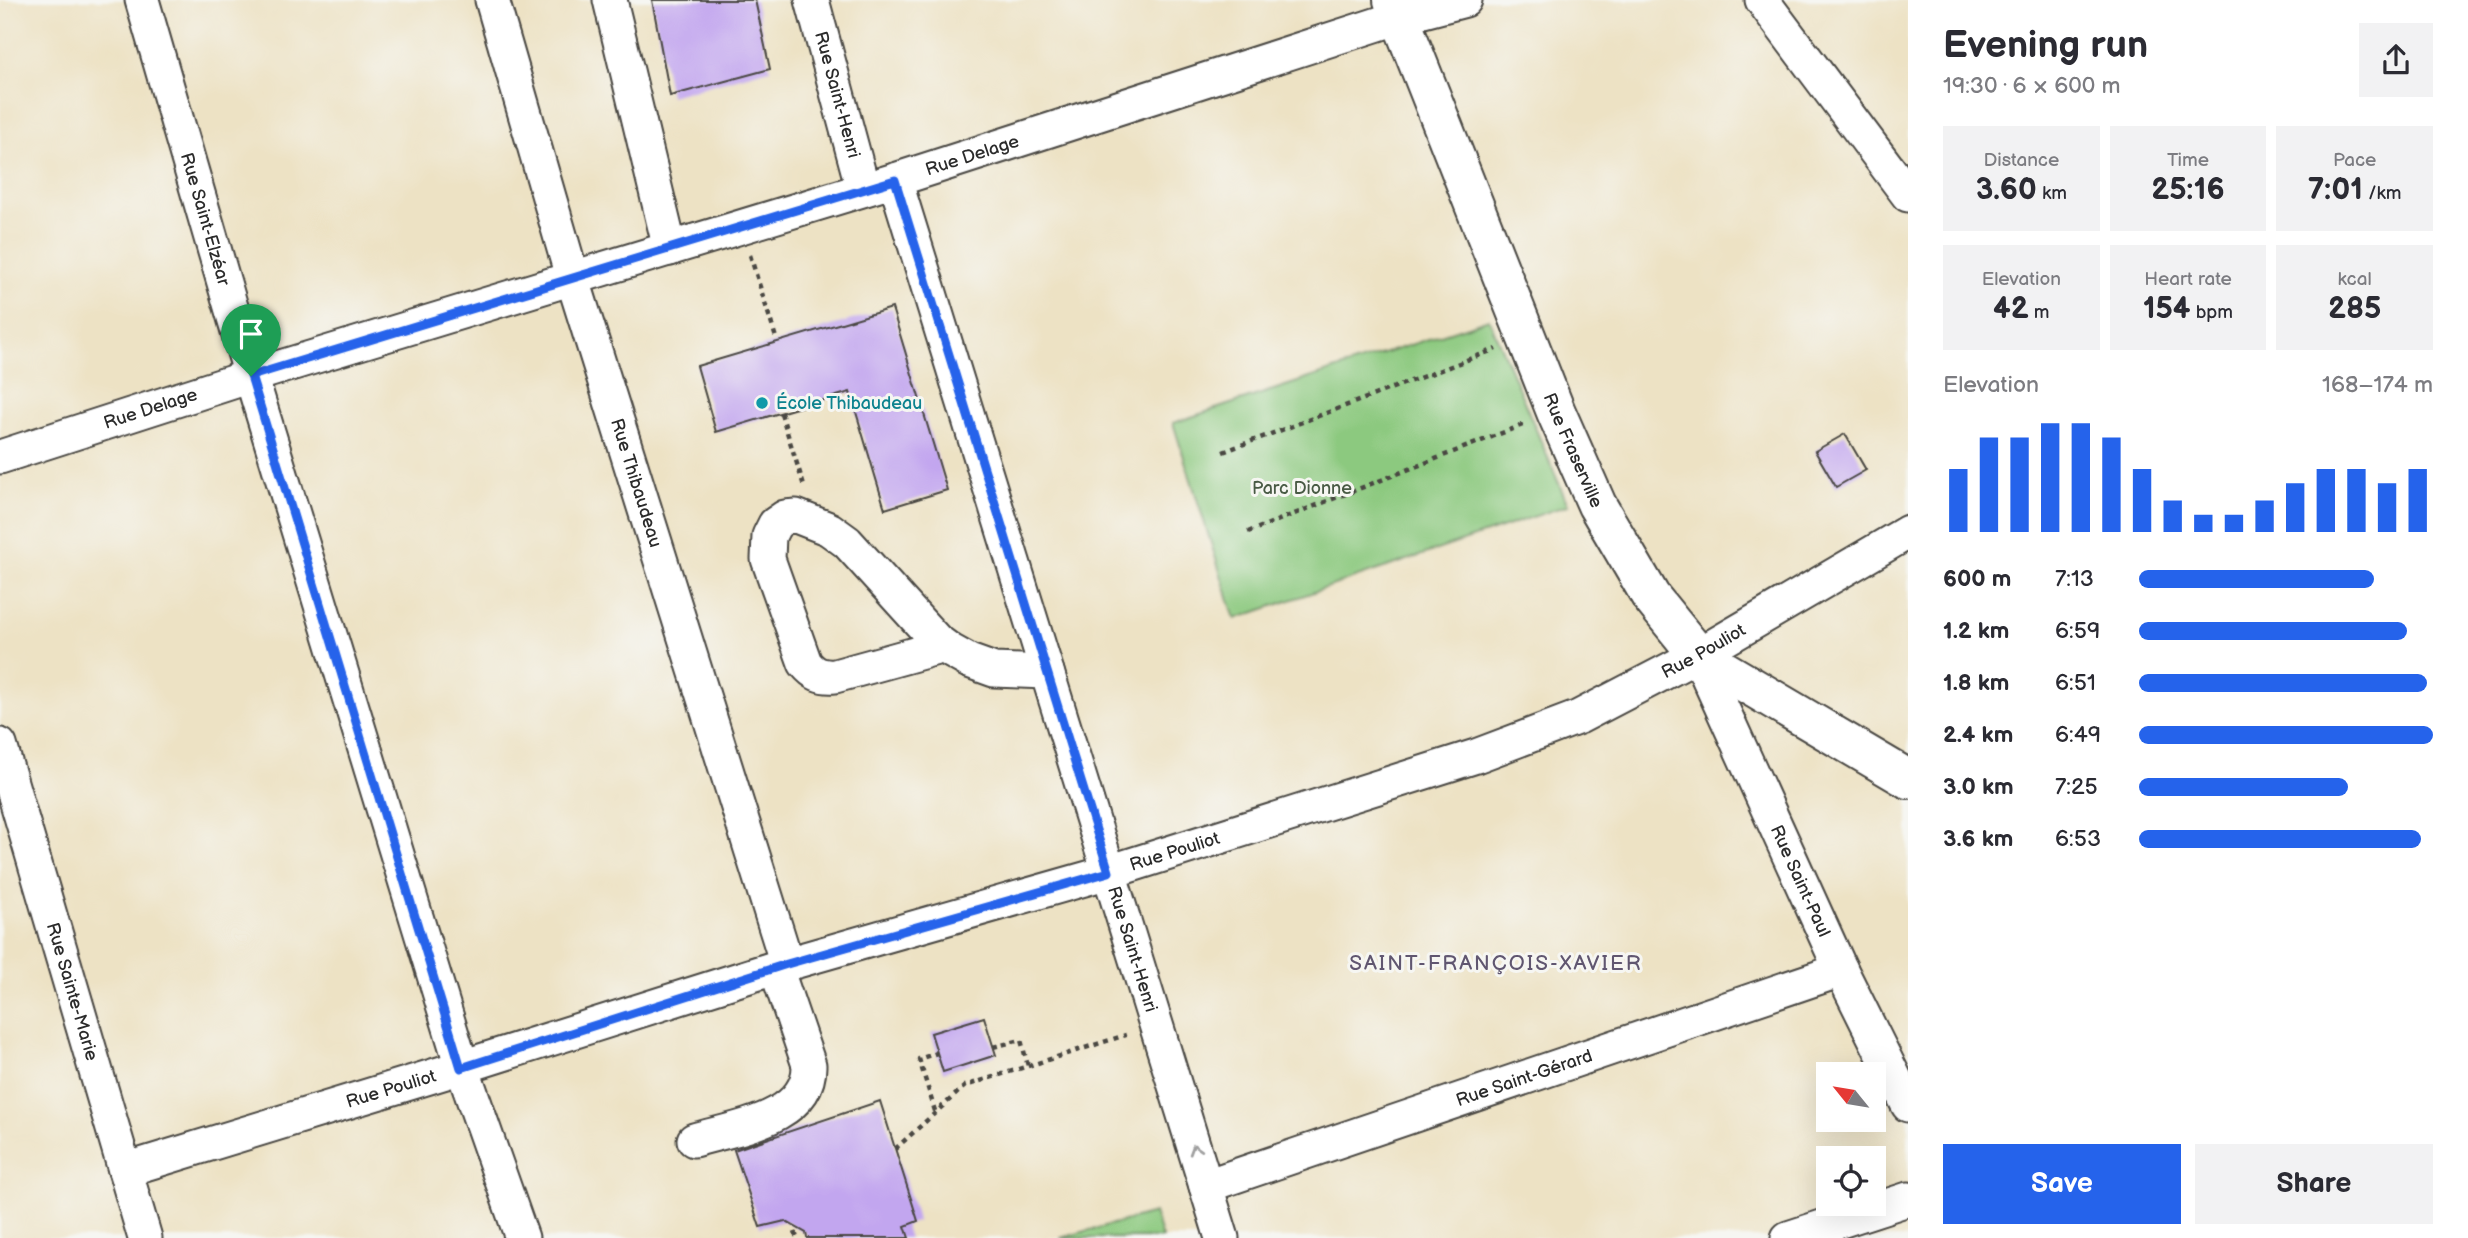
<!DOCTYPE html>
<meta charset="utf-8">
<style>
:root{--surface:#fff;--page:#f2f2f3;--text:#2b2b33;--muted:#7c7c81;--accent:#2563eb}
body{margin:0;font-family:"Balsamiq Sans",sans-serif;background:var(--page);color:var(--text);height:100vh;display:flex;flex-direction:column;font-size:26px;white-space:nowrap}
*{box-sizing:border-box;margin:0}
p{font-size:23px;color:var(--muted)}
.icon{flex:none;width:38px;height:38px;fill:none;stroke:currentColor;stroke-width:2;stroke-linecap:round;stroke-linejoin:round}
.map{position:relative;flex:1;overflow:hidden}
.details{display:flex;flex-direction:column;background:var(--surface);width:560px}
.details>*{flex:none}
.needle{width:46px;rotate:300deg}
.fabs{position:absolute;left:1816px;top:1062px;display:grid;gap:14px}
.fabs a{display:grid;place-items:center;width:70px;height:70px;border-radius:0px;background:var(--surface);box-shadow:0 7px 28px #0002;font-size:35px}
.pin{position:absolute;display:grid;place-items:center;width:60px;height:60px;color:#fff;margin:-72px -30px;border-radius:50% 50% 50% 0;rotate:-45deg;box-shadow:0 0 7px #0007}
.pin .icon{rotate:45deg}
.round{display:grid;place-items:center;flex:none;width:74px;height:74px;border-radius:0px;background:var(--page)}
.summary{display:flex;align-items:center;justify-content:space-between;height:119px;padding:0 35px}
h1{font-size:38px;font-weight:700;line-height:52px}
.stats{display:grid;grid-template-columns:repeat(3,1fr);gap:10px;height:119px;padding:7px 35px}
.stats div{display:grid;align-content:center;border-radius:0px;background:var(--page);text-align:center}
.stats b{font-size:30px;font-weight:700}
.stats small{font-size:19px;font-weight:400}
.stats p{font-size:19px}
.chart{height:196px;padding:14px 35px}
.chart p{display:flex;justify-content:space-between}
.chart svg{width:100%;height:126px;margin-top:7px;stroke:var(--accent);stroke-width:6}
.action{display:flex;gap:14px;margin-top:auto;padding:14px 35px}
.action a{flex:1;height:80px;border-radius:0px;background:var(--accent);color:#fff;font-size:28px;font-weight:700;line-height:80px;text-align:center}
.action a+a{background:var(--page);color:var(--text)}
ul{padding:0 35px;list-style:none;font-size:23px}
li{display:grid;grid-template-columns:112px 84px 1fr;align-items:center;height:52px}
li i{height:18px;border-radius:9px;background:var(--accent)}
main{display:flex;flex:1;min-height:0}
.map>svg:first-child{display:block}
.green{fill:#8cc97f;stroke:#5c7a55;stroke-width:2}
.building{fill:#c2a6ef}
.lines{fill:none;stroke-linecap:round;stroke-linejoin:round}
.minor-casing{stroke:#484642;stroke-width:37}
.major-casing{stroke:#484642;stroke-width:42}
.path{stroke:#484642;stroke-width:4.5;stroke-dasharray:5 5;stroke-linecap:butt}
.minor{stroke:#fff;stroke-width:33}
.major{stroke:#fff;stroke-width:38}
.oneway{stroke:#a0a0a0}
.route-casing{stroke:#fff;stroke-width:14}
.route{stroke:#2563eb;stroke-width:9}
.culture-dot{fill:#0f9aa8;stroke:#f6f6f2;stroke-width:2.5}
.labels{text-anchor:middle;stroke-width:6;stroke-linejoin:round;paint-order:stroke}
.street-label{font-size:18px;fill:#2b2b2b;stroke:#f6f6f2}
.culture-label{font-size:18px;fill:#0d838f;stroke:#f6f6f2;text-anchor:start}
.park-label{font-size:18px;fill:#485a44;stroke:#f6f6f2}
.quarter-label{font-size:21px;letter-spacing:2px;fill:#605670;stroke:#f6f6f2}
</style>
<main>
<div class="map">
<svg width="1908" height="1238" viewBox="0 0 1908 1238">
<rect width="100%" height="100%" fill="#f6f6f2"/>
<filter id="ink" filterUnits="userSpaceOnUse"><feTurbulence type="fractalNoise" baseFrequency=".0143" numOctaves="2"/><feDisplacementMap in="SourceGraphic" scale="14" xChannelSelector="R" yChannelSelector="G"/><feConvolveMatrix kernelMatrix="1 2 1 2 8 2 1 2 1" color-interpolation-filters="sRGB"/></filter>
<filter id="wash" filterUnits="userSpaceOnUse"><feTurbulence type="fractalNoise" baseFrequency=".00686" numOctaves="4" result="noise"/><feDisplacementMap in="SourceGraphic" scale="28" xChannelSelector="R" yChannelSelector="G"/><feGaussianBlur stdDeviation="1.57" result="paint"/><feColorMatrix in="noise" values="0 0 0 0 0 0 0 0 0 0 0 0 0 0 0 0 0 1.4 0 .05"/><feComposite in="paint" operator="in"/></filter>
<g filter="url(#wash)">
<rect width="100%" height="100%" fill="#ede2c4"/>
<!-- green -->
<g class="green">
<path d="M 1489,319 L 1568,505 L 1235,619 L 1173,423 Z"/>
<path d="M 1154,1213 L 1162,1238 L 1060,1238 Z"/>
</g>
<g id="blocks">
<!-- building -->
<g class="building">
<path d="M 652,0 L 755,0 L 770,69 L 670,96 Z"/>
<path d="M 892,308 L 947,490 L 885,509 L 850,392 L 716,432 L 697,366 Z"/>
<path d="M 1845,434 L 1866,470 L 1836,487 L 1815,451 Z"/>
<path d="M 984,1017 L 996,1055 L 943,1072 L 931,1033 Z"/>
<path d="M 880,1101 L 918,1221 L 905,1226 L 909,1238 L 807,1238 L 806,1233 L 785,1221 L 760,1227 L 734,1150 Z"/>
</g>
</g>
</g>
<g filter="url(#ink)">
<use href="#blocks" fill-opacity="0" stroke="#484642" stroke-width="2"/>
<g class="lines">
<defs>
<g id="minor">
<path id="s1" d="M 142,0 L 251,376 L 462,1067 L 522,1238"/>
<path id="s2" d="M 492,0 L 573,280 L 787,964"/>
<path d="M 610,0 L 670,249"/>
<path id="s3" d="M 812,0 L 863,189"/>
<path d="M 1762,0 L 1908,195"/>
<path id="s4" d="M 895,180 L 1222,1238"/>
<path id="s5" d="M 0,457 L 251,376 L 895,180 L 1400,17 L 1465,0"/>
<path d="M 944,646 L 835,676 C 821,677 814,674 805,663 L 768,559 L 769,536 L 775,524 L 785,517 L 796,516 L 829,529 L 847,542 L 936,640 L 951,651 L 969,661 L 994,670 L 1047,672"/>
<path id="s6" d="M 1698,655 L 1841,970 L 1908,1105"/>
<path id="s7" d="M 0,745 L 145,1238"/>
<path d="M 694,1140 C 734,1128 810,1119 809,1065 L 776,968"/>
<path id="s8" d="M 125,1170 L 462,1067 L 787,964 L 1109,872 L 1476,756 L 1579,717 L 1698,655 L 1908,532"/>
<path id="s9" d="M 1206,1186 L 1841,970"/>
<path d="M 1788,1238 L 1908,1199"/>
</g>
<g id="major">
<path id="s10" d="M 1393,0 L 1556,412 L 1597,505 L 1651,597 L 1698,655 L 1908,779"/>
</g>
</defs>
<!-- minor casing -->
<use href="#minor" class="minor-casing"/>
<!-- major casing -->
<use href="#major" class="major-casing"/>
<!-- path -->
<g class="path">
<path d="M 750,255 L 777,341"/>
<path d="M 781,413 L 804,486"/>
<path d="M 1223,452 L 1496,349"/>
<path d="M 1248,532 L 1525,424"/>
<path d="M 993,1047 L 1021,1040 L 1028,1066"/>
<path d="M 935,1111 L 919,1059 L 937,1053"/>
<path d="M 895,1149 L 965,1086 L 1126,1035"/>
<path d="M 795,1232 L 797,1238"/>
</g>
<!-- minor -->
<use href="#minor" class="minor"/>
<!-- major -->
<use href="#major" class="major"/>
</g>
<!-- one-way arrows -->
<defs><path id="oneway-chevron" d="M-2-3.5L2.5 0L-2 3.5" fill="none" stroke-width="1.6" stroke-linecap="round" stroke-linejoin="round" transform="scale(1.75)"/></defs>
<use class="oneway" href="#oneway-chevron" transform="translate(1195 1149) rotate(-107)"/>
</g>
<g class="lines" filter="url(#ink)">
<defs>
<path id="route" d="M 895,180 L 1109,872 L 787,964 L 461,1068 L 251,376 Z"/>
</defs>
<!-- route casing -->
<use href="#route" class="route-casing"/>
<!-- route -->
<use href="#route" class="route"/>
</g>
<!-- markers -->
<circle class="culture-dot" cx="762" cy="403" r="7"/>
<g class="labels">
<!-- street labels -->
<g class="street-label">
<text dy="6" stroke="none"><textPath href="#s3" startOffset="98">Rue Saint-Henri</textPath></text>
<text dy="6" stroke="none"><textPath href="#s5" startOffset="1018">Rue Delage</textPath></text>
<text dy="6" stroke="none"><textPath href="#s1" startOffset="228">Rue Saint-Elzéar</textPath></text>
<text dy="6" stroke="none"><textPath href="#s5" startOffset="158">Rue Delage</textPath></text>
<text dy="6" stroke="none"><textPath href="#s10" startOffset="485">Rue Fraserville</textPath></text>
<text dy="6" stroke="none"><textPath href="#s2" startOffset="504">Rue Thibaudeau</textPath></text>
<text dy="6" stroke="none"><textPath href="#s8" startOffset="1664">Rue Pouliot</textPath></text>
<text dy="6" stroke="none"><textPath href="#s8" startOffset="1097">Rue Pouliot</textPath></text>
<text dy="6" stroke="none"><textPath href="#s6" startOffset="248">Rue Saint-Paul</textPath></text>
<text dy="6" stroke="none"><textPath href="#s4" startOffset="805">Rue Saint-Henri</textPath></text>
<text dy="6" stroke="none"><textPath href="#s7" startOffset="257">Rue Sainte-Marie</textPath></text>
<text dy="6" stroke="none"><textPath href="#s9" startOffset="336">Rue Saint-Gérard</textPath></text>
<text dy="6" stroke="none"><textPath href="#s8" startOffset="278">Rue Pouliot</textPath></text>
</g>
<!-- culture labels -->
<g class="culture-label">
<text x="776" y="409">École Thibaudeau</text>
</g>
<!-- park labels -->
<g class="park-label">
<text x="1302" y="494">Parc Dionne</text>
</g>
<!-- quarter labels -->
<g class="quarter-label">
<text x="1496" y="970">SAINT-FRANÇOIS-XAVIER</text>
</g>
</g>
</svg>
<div class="fabs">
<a><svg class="needle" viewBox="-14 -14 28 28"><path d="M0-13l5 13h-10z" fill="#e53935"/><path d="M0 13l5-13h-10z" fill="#7c7c81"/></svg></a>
<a><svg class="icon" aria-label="locate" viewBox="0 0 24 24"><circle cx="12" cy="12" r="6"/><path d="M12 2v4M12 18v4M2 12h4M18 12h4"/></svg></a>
</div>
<div class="pin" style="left:251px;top:376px;background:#1e9e55"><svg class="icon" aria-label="arrive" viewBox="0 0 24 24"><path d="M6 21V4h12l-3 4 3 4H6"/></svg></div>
</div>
<section class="details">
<div class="summary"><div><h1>Evening run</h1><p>19:30 · 6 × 600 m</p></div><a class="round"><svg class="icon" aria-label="share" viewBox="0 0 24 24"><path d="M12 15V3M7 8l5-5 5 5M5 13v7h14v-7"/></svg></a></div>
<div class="stats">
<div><p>Distance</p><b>3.60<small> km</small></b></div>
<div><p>Time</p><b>25:16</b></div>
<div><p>Pace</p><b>7:01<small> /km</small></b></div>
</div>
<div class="stats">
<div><p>Elevation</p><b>42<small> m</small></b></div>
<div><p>Heart rate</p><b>154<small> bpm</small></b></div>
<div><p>kcal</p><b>285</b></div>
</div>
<div class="chart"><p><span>Elevation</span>168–174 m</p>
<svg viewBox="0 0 160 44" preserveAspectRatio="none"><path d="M5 44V22M15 44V11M25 44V11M35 44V6M45 44V6M55 44V11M65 44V22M75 44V33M85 44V38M95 44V38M105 44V33M115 44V27M125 44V22M135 44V22M145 44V27M155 44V22"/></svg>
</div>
<ul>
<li><b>600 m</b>7:13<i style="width:80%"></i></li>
<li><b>1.2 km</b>6:59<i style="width:91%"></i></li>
<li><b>1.8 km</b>6:51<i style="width:98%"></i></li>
<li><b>2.4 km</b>6:49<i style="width:100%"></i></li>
<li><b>3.0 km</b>7:25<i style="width:71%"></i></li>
<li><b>3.6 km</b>6:53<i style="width:96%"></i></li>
</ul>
<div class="action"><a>Save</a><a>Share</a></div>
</section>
</main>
